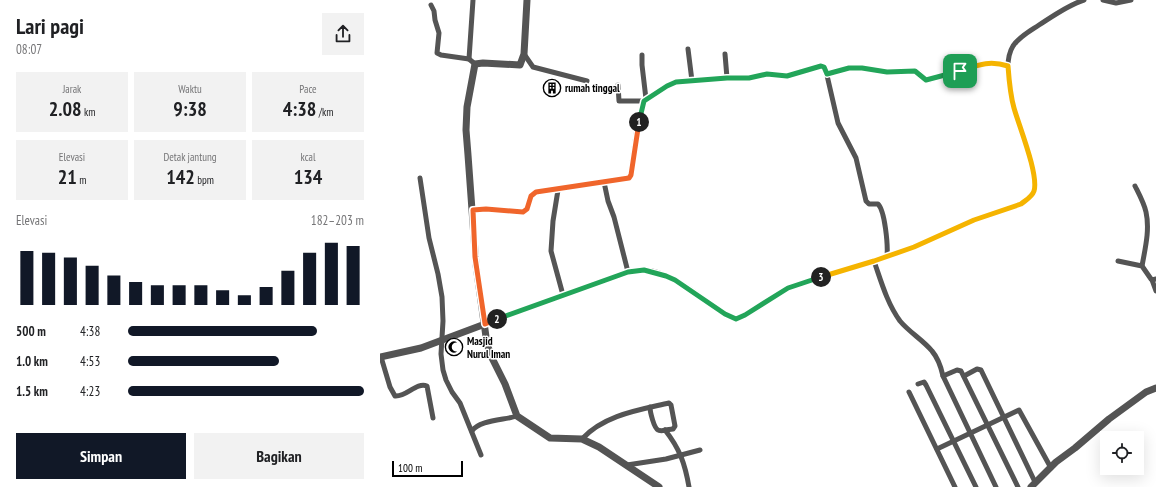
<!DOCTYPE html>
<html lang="id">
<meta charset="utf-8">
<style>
:root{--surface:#fff;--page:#f2f2f2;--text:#202124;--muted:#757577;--accent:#111827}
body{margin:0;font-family:"PT Sans Narrow",sans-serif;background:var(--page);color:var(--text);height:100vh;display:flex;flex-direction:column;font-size:15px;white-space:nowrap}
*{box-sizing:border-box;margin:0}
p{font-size:13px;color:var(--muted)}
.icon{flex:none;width:22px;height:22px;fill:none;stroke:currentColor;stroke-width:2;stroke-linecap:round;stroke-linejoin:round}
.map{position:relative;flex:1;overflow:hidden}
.side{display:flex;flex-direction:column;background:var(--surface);width:380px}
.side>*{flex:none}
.fabs{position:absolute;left:720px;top:431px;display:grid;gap:8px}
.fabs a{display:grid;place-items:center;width:44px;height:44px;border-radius:0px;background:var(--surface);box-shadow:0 4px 16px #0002;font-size:20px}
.scale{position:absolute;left:12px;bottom:10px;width:71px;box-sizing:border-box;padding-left:4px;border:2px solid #000;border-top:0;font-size:11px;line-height:14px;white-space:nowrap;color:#000;-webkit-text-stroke:3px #fff;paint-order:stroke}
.pin{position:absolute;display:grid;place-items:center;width:34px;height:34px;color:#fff;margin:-17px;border-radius:8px;box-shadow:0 2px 6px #0006}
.km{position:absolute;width:20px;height:20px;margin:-10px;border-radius:50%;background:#222;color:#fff;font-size:11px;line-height:20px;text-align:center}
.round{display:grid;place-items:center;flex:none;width:42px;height:42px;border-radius:0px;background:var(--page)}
.overview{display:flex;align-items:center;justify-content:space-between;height:68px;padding:0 16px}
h1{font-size:22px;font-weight:600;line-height:30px}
.metrics{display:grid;grid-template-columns:repeat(3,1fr);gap:6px;height:68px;padding:4px 16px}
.metrics div{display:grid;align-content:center;border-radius:0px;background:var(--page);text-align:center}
.metrics b{font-size:20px;font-weight:600}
.metrics small{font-size:11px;font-weight:400}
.metrics p{font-size:11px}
.chart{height:112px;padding:8px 16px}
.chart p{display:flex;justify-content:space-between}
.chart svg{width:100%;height:72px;margin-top:4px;stroke:var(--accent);stroke-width:6}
.action{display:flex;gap:8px;margin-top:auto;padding:8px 16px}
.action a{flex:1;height:46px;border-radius:0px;background:var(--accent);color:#fff;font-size:16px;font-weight:600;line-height:46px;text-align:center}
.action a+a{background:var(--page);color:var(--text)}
ul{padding:0 16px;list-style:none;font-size:13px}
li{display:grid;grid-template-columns:64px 48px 1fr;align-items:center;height:30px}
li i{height:10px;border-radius:5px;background:var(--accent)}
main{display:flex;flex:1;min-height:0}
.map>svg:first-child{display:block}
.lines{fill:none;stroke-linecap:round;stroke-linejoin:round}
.minor{stroke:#545454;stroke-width:5}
.tertiary{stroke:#545454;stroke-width:7}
.split-1-casing{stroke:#fff;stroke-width:8}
.split-2-casing{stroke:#fff;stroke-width:8}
.split-3-casing{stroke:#fff;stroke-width:8}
.split-4-casing{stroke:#fff;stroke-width:8}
.split-1{stroke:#22a559;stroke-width:5}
.split-2{stroke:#f0652b;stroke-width:5}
.split-3{stroke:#22a559;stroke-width:5}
.split-4{stroke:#f5b400;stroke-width:5}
.labels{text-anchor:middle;stroke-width:3;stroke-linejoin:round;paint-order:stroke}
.poi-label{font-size:11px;font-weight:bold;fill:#000;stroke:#fff;text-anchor:start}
</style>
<main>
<section class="side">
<div class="overview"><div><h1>Lari pagi</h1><p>08:07</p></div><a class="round"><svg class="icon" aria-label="share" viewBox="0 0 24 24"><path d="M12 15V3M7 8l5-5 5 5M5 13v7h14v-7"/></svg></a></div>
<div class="metrics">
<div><p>Jarak</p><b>2.08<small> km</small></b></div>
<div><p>Waktu</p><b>9:38</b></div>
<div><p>Pace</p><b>4:38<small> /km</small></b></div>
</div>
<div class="metrics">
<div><p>Elevasi</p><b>21<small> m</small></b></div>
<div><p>Detak jantung</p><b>142<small> bpm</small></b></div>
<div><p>kcal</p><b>134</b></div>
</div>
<div class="chart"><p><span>Elevasi</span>182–203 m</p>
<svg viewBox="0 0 160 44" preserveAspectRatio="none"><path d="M5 44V11M15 44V12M25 44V15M35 44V20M45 44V26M55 44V30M65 44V32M75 44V32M85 44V32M95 44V35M105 44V38M115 44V33M125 44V23M135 44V12M145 44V6M155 44V8"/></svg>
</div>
<ul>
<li><b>500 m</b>4:38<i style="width:80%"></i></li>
<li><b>1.0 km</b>4:53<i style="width:64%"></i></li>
<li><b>1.5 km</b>4:23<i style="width:100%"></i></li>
</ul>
<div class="action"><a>Simpan</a><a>Bagikan</a></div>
</section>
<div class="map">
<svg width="776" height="487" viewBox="0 0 776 487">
<rect width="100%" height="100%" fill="#fff"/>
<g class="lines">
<!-- minor -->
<g class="minor">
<path d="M 723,0 L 736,3 L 751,0"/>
<path d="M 51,5 L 54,11 L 55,20 L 59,33 L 57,53 L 61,55 L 89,59 L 95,64"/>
<path d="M 308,49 L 312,81"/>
<path d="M 144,54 L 153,67 L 207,81"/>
<path d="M 345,54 L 347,78"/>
<path d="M 262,55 L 262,65 L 266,99"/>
<path d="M 89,59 L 93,0"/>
<path d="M 447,74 L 469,68 L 482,68 L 507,72 L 535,71 L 538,72 L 545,79 L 549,80 L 606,63 L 615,63 L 628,66"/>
<path d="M 238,85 L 239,101 L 264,101"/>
<path d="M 40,178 L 49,238 L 58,274 L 62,297 L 63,321 L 61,354 L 63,370 L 66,380 L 72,392 L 80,403 L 101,455"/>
<path d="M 224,182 L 228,201 L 234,217 L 248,272"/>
<path d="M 755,186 C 759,194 764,203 766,212 C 770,230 765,249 762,266"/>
<path d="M 178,190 L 173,221 L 171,251 L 183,295"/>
<path d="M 93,210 L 106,209 L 143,212 L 147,209 L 151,196 L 156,192 L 193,187 L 250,177 L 257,128 L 264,101 L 287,86 L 299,81 L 363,77 L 369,78 L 387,74 L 407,76 L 441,66 L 444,67 L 446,71 L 458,123 L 476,158 L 486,201 L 489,204 L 498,204 C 505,211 508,245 507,256"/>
<path d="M 494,261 C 501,281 507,303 520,321 C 529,332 543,340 552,351 C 558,358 561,367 563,376 L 616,487"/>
<path d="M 738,261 L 762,266 L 771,279 L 772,280 L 776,279"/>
<path d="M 772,280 L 776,291"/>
<path d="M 105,324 L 248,272 C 253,271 259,270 264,270 C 294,271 325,302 350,317 L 358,319 C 379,311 395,293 416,285 C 441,275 468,269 494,261 C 513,255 532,248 550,240 C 565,233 579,226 594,220 C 611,213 641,209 652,195 C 657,187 654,176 652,168 C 646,138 616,73 633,46 C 640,36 650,31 659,25 C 673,16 688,5 704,0"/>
<path d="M 1,357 L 10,387 L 15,396 C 27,397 36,382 47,386 L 53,418"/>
<path d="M 563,376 L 577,370 L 581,371 L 638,487"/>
<path d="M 584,376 L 597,369 L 601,370 L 655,482"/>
<path d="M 538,384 L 544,382 L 546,385 L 596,487"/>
<path d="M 529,392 L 575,487"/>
<path d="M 270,407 C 270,412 274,428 278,430 C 279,431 284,431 285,430 C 300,449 305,464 309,487"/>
<path d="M 92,431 C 99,420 125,420 137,416"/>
<path d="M 202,439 C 224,415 259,410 289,403 L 291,405 L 295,426 L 293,429 L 285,430"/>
<path d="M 557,449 L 639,410 L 671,468"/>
<path d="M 247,465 L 286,459 L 320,450"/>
</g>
<!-- tertiary -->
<g class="tertiary">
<path d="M 147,0 L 144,54 L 140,65 L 103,63 L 95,64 L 87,107 L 86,130 L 88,155 L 96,265 L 107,344 L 112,358 L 125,384 L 137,416 L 170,438 L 202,439 L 219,447 L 279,487"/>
<path d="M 0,357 L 41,348 L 105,324"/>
<path d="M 651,487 L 676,462 L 695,448 L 729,419 L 766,392 L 776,388"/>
</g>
</g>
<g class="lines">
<defs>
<path id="split-1" d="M 259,122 L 264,101 L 287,86 L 296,82 L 347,78 L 369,78 L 387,74 L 407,76 L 441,66 L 444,67 L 447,74 L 469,68 L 482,68 L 507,72 L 535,71 L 546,80 L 580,71"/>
<path id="split-2" d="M 117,319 L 105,324 L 95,257 L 93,210 L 106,209 L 143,212 L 147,209 L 151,196 L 156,192 L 249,178 L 251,175 L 259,122"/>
<path id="split-3" d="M 117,319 L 248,272 L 264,270 L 286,276 L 295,280 L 345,314 L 356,319 L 365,315 L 408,288 L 441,277"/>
<path id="split-4" d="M 441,277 L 494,261 L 534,247 L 594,220 L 641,204 C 646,200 652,197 654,191 C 659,175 639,126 634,108 C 630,94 629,80 628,66 C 609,60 598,65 580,71"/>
</defs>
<!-- split-1 casing -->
<use href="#split-1" class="split-1-casing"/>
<!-- split-2 casing -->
<use href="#split-2" class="split-2-casing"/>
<!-- split-3 casing -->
<use href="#split-3" class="split-3-casing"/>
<!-- split-4 casing -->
<use href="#split-4" class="split-4-casing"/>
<!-- split-1 -->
<use href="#split-1" class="split-1"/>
<!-- split-2 -->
<use href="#split-2" class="split-2"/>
<!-- split-3 -->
<use href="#split-3" class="split-3"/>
<!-- split-4 -->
<use href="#split-4" class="split-4"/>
</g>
<!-- icons -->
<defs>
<symbol id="building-ring" viewBox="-11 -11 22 22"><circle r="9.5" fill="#fff" stroke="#000" stroke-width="1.5"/><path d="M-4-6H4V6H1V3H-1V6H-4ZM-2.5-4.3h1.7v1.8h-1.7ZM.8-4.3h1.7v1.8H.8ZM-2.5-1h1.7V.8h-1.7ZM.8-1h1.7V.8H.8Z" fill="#000"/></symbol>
<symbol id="mosque-ring" viewBox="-11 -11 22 22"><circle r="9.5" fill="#fff" stroke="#000" stroke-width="1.5"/><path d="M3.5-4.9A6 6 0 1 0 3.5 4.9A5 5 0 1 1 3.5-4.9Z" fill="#000"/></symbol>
</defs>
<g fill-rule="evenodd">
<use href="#building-ring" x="162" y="78" width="20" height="20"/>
<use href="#mosque-ring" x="64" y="337" width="20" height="20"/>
</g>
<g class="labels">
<!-- poi labels -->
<g class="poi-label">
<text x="185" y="92">rumah tinggal</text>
<text x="87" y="345">Masjid<tspan x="87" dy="13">Nurul Iman</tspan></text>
</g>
</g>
</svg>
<div class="fabs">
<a><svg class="icon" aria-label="locate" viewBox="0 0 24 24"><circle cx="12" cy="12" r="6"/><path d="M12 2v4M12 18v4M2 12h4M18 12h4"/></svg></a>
</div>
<div class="scale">100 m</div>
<div class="pin" style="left:580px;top:71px;background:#1e9e55"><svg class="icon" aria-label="arrive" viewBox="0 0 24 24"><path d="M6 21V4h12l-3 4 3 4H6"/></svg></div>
<b class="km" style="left:259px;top:122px">1</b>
<b class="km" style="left:117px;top:319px">2</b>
<b class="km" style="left:441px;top:277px">3</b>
</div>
</main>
